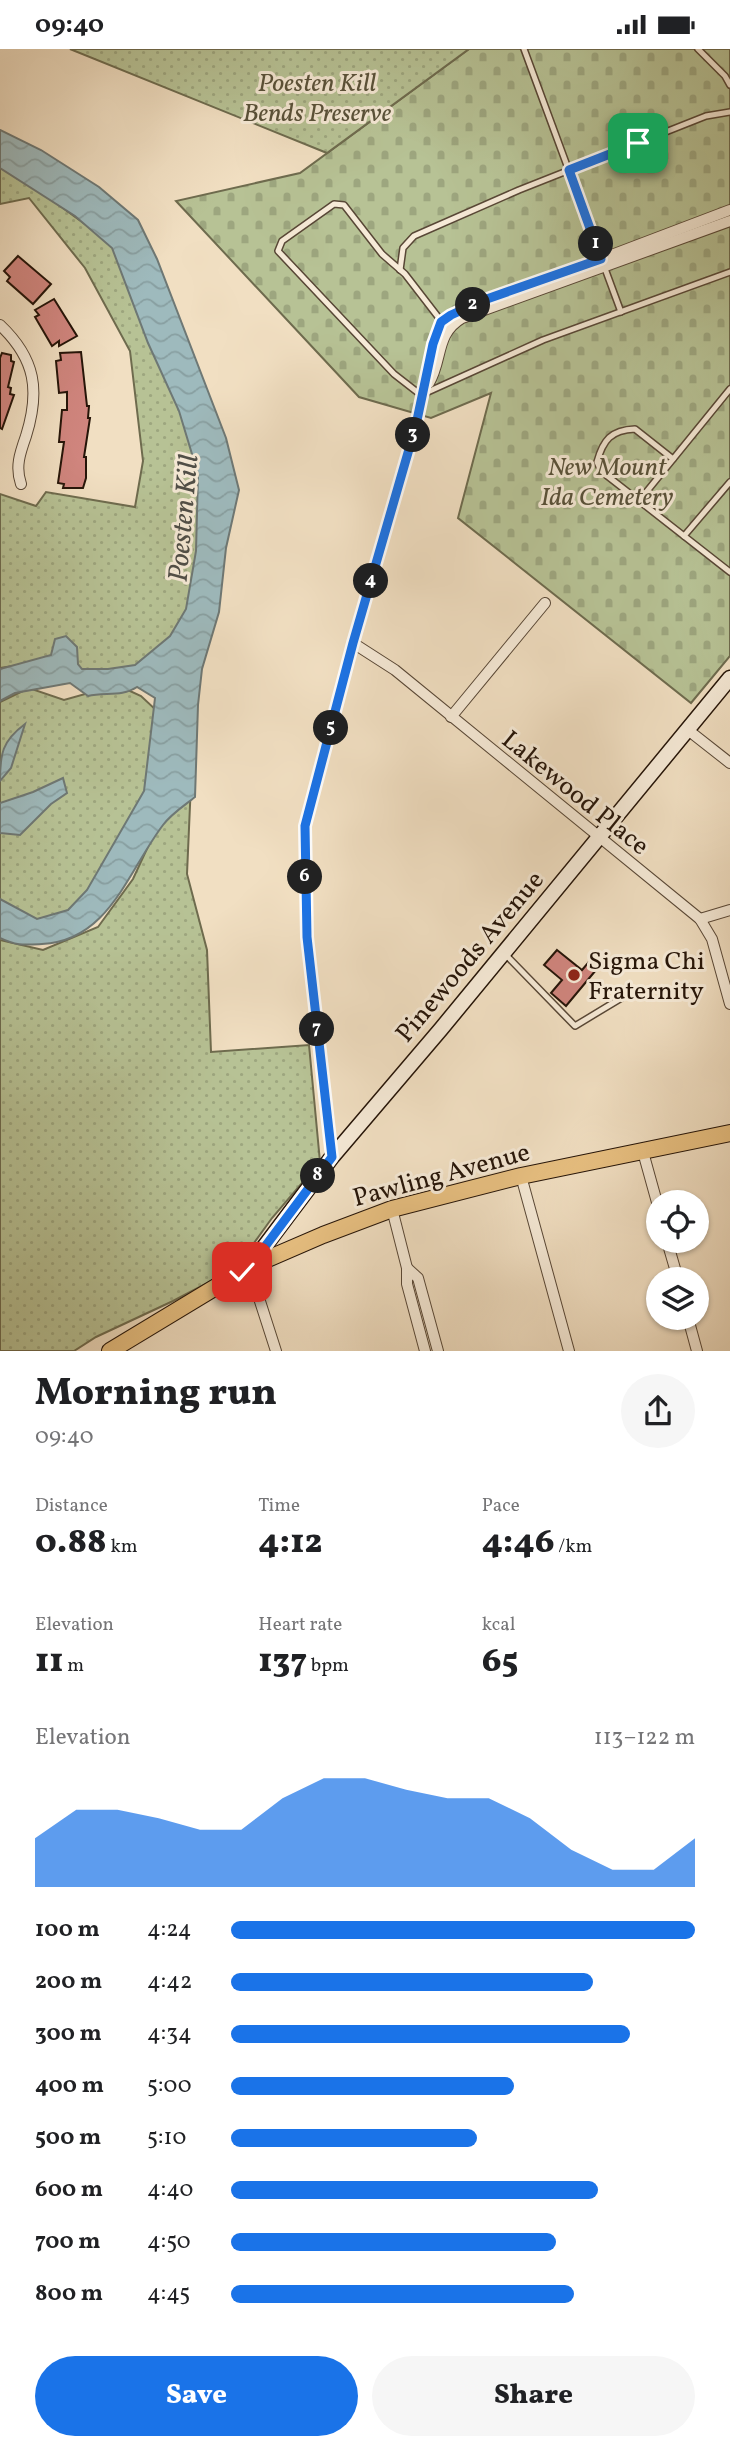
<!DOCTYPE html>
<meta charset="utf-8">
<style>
:root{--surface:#fff;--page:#f6f6f6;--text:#202124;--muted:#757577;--accent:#1a73e8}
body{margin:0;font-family:Vollkorn,serif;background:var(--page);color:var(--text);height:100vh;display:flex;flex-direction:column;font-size:26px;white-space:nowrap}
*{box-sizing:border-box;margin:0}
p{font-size:23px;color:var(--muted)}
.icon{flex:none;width:38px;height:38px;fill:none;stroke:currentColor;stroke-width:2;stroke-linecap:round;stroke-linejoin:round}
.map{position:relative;height:1302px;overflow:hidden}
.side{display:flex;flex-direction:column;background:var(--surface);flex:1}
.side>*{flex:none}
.buttons{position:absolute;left:646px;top:1141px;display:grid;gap:14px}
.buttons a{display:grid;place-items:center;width:63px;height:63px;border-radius:50%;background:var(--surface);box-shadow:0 2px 5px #0004;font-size:35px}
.pin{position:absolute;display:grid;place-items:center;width:60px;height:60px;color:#fff;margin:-30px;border-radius:14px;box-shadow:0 4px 10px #0006}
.km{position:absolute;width:35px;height:35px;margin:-18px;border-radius:50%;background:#222;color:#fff;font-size:19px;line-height:35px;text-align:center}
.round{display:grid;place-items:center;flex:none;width:74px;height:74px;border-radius:37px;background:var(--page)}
.head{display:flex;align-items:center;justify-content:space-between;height:119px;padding:0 35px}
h1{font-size:38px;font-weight:800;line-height:52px}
.metrics{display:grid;grid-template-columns:repeat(3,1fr);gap:10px;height:119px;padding:7px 35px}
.metrics div{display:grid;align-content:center}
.metrics b{font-size:35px;font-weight:800}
.metrics small{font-size:19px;font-weight:400}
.metrics p{font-size:19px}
.chart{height:196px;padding:14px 35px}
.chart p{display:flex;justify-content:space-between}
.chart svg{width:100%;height:126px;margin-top:7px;fill:var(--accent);opacity:.7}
.primary-button{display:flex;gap:14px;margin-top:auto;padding:14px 35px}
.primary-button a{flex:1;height:80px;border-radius:42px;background:var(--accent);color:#fff;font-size:28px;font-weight:800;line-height:80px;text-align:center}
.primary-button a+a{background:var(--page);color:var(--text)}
ul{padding:0 35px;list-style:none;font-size:23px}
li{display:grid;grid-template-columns:112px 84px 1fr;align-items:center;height:52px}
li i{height:18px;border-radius:9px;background:var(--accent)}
.status{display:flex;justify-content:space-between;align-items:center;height:49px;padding:0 35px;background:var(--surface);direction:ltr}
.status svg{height:19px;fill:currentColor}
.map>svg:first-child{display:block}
.cemetery{fill:url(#cemetery-stones);stroke:#6e6b4e;stroke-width:2}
.park{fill:url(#park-dots);stroke:#6e6b4e;stroke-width:2}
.water{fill:url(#water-waves);stroke:#6e7875;stroke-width:2}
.building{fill:#d0857e;stroke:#251408;stroke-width:2}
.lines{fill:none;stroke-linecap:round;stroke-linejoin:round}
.lane-casing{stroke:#584736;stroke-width:8}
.street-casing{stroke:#584736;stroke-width:12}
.secondary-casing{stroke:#251408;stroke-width:17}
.primary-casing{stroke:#251408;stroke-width:18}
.lane{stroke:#f6ead7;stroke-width:5}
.street{stroke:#f6ead7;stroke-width:10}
.secondary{stroke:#f6ead7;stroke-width:14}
.primary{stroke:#e8c081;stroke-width:16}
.route-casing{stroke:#fff;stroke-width:14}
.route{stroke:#1a73e8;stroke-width:9}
.poi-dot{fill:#8f2418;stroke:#f6ead7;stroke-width:2.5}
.labels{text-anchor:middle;stroke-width:6;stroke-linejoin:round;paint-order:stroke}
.park-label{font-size:26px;font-style:italic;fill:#585139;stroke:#f6ead7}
.street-label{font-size:26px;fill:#251408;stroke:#f6ead7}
.poi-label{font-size:26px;fill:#251408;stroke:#f6ead7;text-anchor:start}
.water-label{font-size:28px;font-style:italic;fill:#4f4e47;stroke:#f6ead7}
</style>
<div class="status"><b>09:40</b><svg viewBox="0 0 49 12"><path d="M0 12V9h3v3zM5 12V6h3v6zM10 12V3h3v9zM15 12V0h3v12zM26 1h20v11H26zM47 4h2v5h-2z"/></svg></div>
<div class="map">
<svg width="730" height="1302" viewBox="0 0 730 1302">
<defs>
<pattern id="cemetery-stones" width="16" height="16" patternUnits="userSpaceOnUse" patternTransform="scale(1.75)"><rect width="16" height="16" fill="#b7c295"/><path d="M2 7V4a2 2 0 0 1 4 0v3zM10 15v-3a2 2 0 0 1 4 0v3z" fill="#9da67f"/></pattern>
<pattern id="park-dots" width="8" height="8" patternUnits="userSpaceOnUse" patternTransform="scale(1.75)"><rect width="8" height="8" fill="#b7c295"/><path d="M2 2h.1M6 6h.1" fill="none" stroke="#9da67f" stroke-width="1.8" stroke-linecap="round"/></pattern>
<pattern id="water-waves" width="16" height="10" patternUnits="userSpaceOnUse" patternTransform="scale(1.75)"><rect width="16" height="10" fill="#9ebabd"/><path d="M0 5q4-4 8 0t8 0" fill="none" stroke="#889fa1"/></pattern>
</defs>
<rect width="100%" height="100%" fill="#f1dfc2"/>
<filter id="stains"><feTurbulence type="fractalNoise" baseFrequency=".00286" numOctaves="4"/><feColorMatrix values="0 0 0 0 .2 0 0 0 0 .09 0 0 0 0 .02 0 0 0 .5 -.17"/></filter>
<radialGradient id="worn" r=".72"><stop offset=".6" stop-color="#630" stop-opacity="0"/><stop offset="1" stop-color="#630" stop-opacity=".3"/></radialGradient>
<!-- cemetery -->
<path class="cemetery" d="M 469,0 L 730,0 L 730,607 L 691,654 L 458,469 L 491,344 L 431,369 L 359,348 L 176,152 L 300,124 Z"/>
<!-- park -->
<g class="park">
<path d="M 70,0 L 469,0 L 327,104 Z"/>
<path d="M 0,113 L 119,200 L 177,333 L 200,430 L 200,497 L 189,560 L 173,590 L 137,619 L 81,622 L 50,611 L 0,619 L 0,445 L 36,457 L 46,443 L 135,458 L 143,412 L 130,302 L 85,219 L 29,149 L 0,155 Z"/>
<path d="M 117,636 L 141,647 L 172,676 L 161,728 L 93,839 L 67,864 L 34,871 L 0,853 L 0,653 L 29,639 L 64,651 Z"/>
<path d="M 193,688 L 187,825 L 207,901 L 211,1003 L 309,996 L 320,1113 L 272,1169 L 236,1219 L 173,1252 L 96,1288 L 74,1302 L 0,1302 L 0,891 L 43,901 L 98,878 L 133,830 L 164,763 Z"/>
</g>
<!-- water -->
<g class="water">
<path d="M 0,81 L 41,101 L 99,138 L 138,171 L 157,210 L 226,389 L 239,441 L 226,499 L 219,563 L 202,620 L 198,656 L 195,748 C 185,756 171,765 163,776 C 128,822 109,892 42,895 C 24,896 16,897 0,889 L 0,850 L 37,870 L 68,861 L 87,841 L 144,742 L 155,649 L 137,638 C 122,648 105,643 88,647 L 70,634 L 15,644 L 0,652 L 0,620 L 51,606 L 55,590 L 66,587 L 77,598 L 78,615 L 82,620 L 108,620 L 135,616 L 170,587 L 186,560 L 196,502 L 198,425 L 179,362 L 148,294 L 112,199 L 75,167 L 0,119 Z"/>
<path d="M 25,675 L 11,719 L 0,732 C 0,705 2,692 25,675 Z"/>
<path d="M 63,729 L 67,744 L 51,755 L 20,786 L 0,784 L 0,754 L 33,743 Z"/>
</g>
<!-- building -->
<g class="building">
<path d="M 18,207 L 51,235 L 33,255 L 7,232 L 10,228 L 4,222 Z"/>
<path d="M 54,250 L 77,287 L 59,297 L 59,292 L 52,297 L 35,268 L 39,266 L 35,261 Z"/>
<path d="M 81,303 L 87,357 L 89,357 L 88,369 L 90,369 L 84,408 L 86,408 L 86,429 L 83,439 L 63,439 L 64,435 L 58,434 L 64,393 L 59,393 L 62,361 L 67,361 L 67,343 L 59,344 L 56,312 L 61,311 L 60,304 Z"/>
<path d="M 2,304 L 11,306 L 11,312 L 14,313 L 8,338 L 11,339 L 10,345 L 14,346 L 2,380 L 0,379 L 0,309 Z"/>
<path d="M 557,901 L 582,921 L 588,914 L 596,921 L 566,957 L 551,944 L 562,931 L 544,916 Z"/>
</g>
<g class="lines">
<defs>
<g id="lane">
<path d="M 524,0 L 621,263"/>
<path d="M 698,0 L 725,27 L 730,36"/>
<path d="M 400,221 L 403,199 L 414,187 L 519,141 L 706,67 L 730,63"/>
<path d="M 442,273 L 405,225 L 382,205 L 344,156 L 334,155 L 282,192 L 278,202 L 394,325 L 421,346 L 543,291 L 730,223"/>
<path d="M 673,410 L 635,380 C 611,381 603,391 597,413 L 601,422 L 730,523"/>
<path d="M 639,452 L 730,340"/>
<path d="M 684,487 L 730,433"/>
<path d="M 504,904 L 575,977 L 623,948"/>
</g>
<g id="street">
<path d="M 0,276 C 36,310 40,342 26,387 C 20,404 15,418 21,435"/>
<path d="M 429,334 C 443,310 435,285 462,269 L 730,172"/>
<path d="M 353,594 L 395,621 L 700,870 L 712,890 L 730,955"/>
<path d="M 451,668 L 545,554"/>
<path d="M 688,681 L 730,714"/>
<path d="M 700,870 L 730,861"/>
<path d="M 643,1103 L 658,1157"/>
<path d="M 332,1108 L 307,888 L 305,777 L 353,594 L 416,376 L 433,295 L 441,273 L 451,266 L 484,251 L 601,210 L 730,161"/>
<path d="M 521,1127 L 569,1302"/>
<path d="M 392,1160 L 407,1219 L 407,1235 L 425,1302"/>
<path d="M 667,1192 L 678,1230"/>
<path d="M 249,1218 L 276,1302"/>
<path d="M 407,1219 L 418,1229 L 438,1302"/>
<path d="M 688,1269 L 697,1302"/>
</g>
<path id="secondary" d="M 249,1218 L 332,1108 L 441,980 L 730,629"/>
<path id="primary" d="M 110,1302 L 249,1218 L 323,1186 L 392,1160 L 521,1127 L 730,1084"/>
</defs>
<!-- lane casing -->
<use href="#lane" class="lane-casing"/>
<!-- street casing -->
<use href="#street" class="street-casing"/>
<!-- secondary casing -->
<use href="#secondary" class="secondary-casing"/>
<!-- primary casing -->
<use href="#primary" class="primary-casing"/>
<!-- lane -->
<use href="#lane" class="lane"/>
<!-- street -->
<use href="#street" class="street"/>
<!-- secondary -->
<use href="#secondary" class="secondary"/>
<!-- primary -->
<use href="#primary" class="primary"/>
</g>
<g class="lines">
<defs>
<path id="route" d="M 242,1223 L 249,1219 L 332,1108 L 307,888 L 305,777 L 353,594 L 416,376 L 433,295 L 441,273 L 451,266 L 484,251 L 601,210 L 569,121 L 638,94"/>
</defs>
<!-- route casing -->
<use href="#route" class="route-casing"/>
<!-- route -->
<use href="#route" class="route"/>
</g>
<!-- markers -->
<circle class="poi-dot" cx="574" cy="926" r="7"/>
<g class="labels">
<!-- park labels -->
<g class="park-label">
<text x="317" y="42">Poesten Kill<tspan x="317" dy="30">Bends Preserve</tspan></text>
<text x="607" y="426">New Mount<tspan x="607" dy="30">Ida Cemetery</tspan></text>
</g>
<!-- street labels -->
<g class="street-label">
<text transform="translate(576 743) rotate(39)" y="9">Lakewood Place</text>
<text transform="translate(469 907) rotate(-50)" y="9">Pinewoods Avenue</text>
<text transform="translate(441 1125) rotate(-15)" y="9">Pawling Avenue</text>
</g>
<!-- poi labels -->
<g class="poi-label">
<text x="588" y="920">Sigma Chi<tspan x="588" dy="30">Fraternity</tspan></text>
</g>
<!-- water labels -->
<g class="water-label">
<text transform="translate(182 469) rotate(-85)" y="10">Poesten Kill</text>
</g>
</g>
<rect width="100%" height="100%" filter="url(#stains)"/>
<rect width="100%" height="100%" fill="url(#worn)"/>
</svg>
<div class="buttons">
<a><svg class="icon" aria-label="locate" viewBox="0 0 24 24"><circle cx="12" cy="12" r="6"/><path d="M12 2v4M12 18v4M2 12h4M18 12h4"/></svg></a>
<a><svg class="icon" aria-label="layers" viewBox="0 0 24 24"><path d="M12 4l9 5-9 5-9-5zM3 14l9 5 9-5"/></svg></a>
</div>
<div class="pin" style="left:638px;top:94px;background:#1e9e55"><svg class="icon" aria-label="arrive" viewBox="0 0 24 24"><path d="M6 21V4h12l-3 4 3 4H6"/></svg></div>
<div class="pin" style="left:242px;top:1223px;background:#d93025"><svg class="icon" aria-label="check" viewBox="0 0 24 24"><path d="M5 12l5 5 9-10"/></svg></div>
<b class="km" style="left:596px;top:195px">1</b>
<b class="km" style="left:473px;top:256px">2</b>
<b class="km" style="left:413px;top:386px">3</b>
<b class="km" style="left:371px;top:532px">4</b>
<b class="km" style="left:331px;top:679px">5</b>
<b class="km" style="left:305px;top:828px">6</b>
<b class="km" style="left:317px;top:980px">7</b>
<b class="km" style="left:318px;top:1127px">8</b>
</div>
<section class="side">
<div class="head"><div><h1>Morning run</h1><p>09:40</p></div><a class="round"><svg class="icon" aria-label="share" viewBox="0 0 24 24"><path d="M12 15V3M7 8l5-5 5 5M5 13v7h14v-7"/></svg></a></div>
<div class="metrics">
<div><p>Distance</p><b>0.88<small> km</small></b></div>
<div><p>Time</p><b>4:12</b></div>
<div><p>Pace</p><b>4:46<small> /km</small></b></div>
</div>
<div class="metrics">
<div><p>Elevation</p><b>11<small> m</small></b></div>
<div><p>Heart rate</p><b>137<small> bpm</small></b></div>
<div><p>kcal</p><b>65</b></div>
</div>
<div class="chart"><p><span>Elevation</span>113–122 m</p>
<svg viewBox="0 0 160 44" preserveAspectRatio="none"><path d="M0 44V27L10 17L20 17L30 20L40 24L50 24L60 13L70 6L80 6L90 10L100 13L110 13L120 20L130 31L140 38L150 38L160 27V44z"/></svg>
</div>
<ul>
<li><b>100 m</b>4:24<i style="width:100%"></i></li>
<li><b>200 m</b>4:42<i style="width:78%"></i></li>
<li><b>300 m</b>4:34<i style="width:86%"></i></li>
<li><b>400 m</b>5:00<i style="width:61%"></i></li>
<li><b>500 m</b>5:10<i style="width:53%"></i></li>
<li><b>600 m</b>4:40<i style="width:79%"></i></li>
<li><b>700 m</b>4:50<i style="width:70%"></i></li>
<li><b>800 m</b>4:45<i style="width:74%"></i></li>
</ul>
<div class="primary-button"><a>Save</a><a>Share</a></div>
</section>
